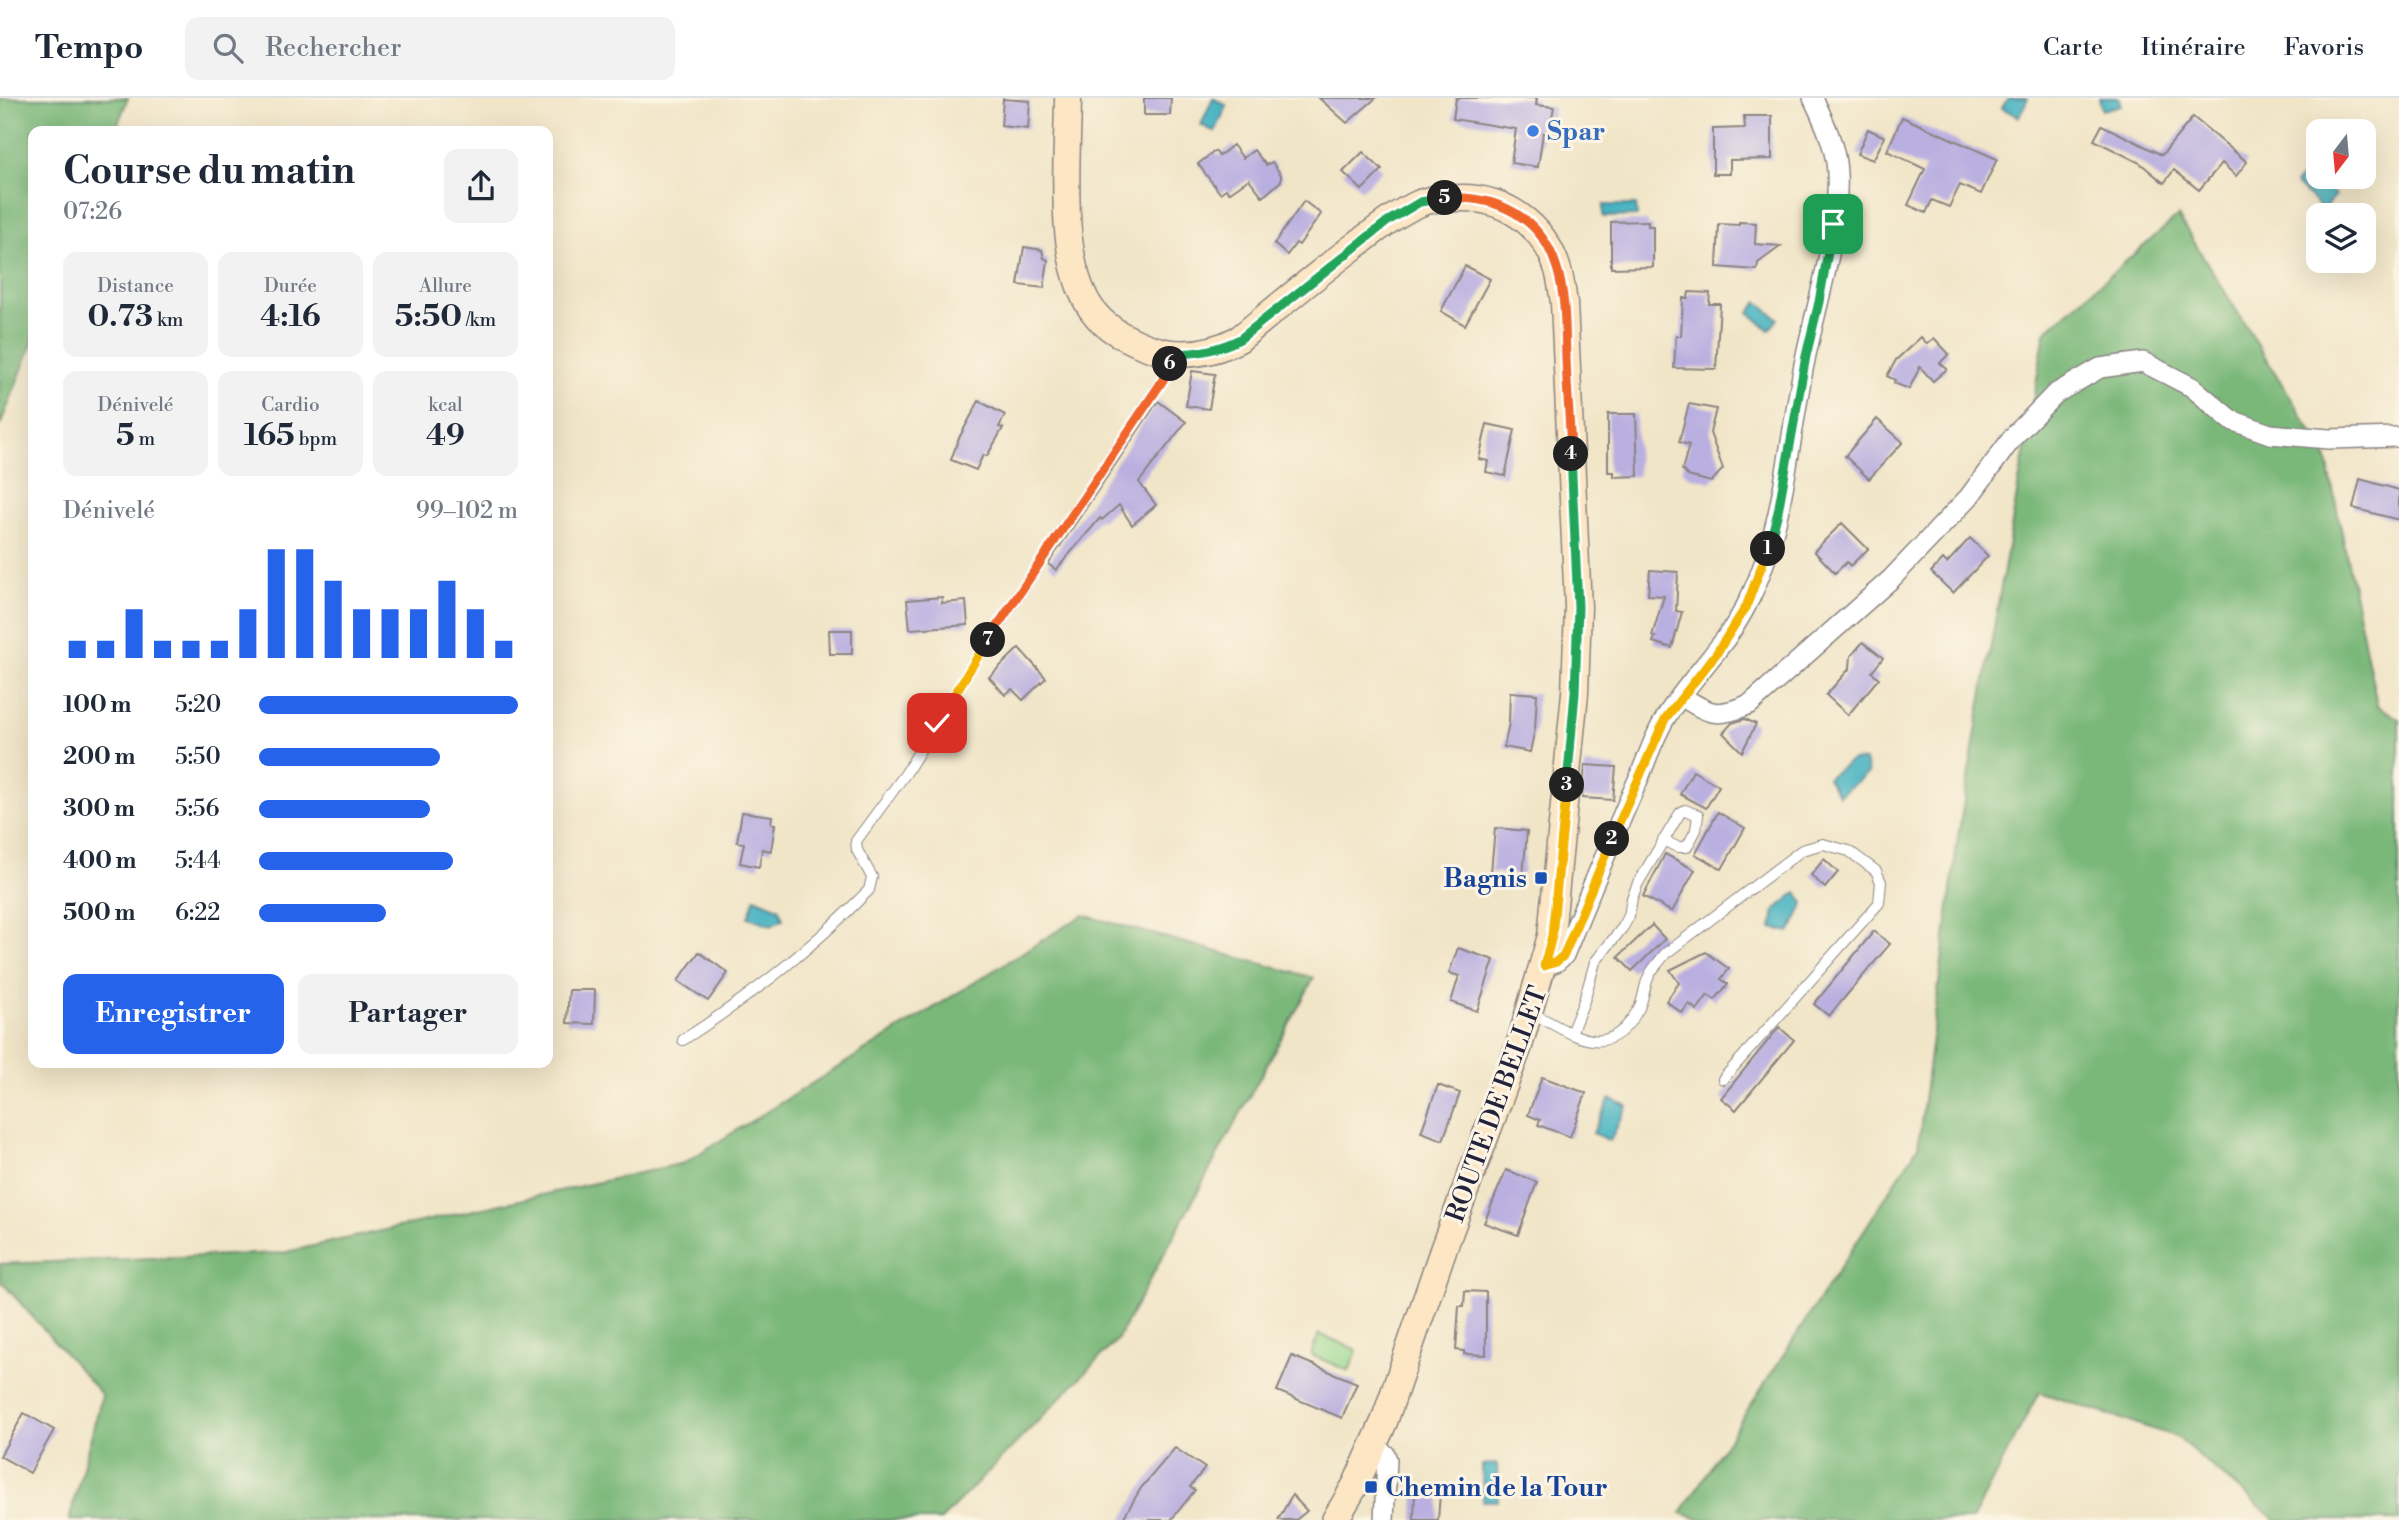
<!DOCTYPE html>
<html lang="fr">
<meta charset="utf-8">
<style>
:root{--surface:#fff;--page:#f2f2f3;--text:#1f2937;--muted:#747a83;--line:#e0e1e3;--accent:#2563eb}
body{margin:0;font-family:"Libre Bodoni",serif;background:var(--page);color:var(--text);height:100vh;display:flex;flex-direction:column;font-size:26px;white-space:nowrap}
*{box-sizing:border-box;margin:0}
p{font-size:23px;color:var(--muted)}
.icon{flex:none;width:38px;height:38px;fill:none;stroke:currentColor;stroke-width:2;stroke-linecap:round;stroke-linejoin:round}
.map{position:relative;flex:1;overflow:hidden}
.drawer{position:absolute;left:28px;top:28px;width:525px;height:942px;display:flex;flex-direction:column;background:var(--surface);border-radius:14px;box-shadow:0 7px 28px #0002}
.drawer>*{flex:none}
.needle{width:46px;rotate:196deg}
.fabs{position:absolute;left:2306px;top:21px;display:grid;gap:14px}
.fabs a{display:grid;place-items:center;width:70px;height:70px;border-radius:14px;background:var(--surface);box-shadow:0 7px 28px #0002;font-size:35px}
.pin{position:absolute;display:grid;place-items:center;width:60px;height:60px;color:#fff;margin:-30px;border-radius:14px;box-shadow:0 4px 10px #0006}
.km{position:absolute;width:35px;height:35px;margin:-18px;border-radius:50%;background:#222;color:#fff;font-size:19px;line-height:35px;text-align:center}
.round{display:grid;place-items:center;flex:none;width:74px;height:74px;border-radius:14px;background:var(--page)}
.head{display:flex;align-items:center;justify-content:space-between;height:119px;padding:0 35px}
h1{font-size:38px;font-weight:700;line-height:52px}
.metrics{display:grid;grid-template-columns:repeat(3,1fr);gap:10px;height:119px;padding:7px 35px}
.metrics div{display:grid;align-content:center;border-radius:14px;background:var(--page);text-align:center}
.metrics b{font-size:30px;font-weight:700}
.metrics small{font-size:19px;font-weight:400}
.metrics p{font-size:19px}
.chart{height:196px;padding:14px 35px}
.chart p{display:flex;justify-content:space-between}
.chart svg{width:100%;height:126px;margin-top:7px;stroke:var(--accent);stroke-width:6}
.action{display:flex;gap:14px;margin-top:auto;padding:14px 35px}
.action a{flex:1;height:80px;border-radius:14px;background:var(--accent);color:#fff;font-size:28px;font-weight:700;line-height:80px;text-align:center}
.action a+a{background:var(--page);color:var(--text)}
ul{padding:0 35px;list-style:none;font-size:23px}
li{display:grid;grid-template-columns:112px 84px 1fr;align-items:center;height:52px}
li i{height:18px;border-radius:9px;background:var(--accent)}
header{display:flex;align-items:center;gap:42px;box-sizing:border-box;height:98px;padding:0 35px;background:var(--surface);border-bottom:2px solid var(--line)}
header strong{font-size:33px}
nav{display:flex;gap:38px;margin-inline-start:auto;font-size:24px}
.search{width:490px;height:63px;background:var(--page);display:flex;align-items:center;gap:18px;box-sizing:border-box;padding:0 24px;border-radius:14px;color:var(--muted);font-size:26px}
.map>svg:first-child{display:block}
.green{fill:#99d88e;stroke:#5e7d64;stroke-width:2}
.forest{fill:#7ab879;stroke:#4e6d5a;stroke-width:2}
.water{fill:#45b2c1;stroke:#346a7e;stroke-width:2}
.building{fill:#b9afe0}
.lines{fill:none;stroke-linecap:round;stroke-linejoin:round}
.lane-casing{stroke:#8a8481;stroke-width:12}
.street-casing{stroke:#8a8481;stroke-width:22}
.secondary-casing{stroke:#8a8481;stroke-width:29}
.lane{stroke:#fff;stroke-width:10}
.street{stroke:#fff;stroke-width:19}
.secondary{stroke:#fce6c4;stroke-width:26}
.split-1-casing{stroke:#fff;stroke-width:14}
.split-2-casing{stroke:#fff;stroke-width:14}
.split-3-casing{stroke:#fff;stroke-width:14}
.split-4-casing{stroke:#fff;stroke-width:14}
.split-5-casing{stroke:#fff;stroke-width:14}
.split-6-casing{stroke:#fff;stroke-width:14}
.split-7-casing{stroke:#fff;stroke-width:14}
.split-8-casing{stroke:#fff;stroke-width:14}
.split-1{stroke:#22a559;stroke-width:9}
.split-2{stroke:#f5b400;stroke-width:9}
.split-3{stroke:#f5b400;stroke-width:9}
.split-4{stroke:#22a559;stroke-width:9}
.split-5{stroke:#f0652b;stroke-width:9}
.split-6{stroke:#22a559;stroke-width:9}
.split-7{stroke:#f0652b;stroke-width:9}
.split-8{stroke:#f5b400;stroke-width:9}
.shop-dot{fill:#3f7fe0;stroke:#fcf5e5;stroke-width:2.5}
.transit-dot{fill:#1a4fb4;stroke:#fcf5e5;stroke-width:2.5}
.labels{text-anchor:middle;stroke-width:6;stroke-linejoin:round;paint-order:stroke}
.shop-label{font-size:26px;font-weight:bold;fill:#366cbe;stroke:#fcf5e5;text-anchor:start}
.transit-label{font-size:26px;font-weight:bold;fill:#164399;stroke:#fcf5e5;text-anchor:end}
.street-label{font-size:26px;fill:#22223b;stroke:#fcf5e5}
</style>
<header>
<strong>Tempo</strong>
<div class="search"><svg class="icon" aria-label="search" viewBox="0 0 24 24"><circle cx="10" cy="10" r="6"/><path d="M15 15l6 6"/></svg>Rechercher</div>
<nav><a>Carte</a><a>Itinéraire</a><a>Favoris</a></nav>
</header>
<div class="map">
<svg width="2399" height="1422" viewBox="0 0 2399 1422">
<rect width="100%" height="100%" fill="#fcf5e5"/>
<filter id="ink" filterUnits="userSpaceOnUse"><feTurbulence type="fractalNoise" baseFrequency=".0143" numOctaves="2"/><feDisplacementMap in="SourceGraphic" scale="14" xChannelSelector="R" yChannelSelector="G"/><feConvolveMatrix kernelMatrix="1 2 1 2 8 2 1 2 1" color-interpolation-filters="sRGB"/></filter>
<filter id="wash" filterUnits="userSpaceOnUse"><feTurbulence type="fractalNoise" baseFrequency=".00686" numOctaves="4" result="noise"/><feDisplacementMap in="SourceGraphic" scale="28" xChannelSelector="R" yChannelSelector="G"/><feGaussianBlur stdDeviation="1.57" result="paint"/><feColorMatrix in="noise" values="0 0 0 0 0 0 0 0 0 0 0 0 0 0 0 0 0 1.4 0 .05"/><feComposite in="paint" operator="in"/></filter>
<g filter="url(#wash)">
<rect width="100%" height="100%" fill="#f1e5c7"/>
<!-- green -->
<path class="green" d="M 1319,1236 L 1357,1252 L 1349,1273 L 1311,1257 Z"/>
<!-- forest -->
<g class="forest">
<path d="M 0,0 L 128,0 L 115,33 L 33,33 L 33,243 L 0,328 Z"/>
<path d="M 2178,118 L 2326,357 L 2377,607 L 2399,621 L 2399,1422 L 2276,1422 L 2177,1339 L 2039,1294 L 1972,1422 L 1702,1422 L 1681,1415 L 1918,1049 L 1958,738 L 2045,234 Z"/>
<path d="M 1083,817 L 1314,880 L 1117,1242 L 941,1422 L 69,1422 L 102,1297 L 0,1182 L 0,1166 L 282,1155 L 684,1065 Z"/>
</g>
<!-- water -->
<g class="water">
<path d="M 1213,0 L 1227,8 L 1215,34 L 1201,27 Z"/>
<path d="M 2008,0 L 2028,0 L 2019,19 L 2002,10 Z"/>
<path d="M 2099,0 L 2119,0 L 2121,7 L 2102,12 Z"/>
<path d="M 2308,71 L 2336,97 L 2323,111 L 2295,86 Z"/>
<path d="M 1636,107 L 1637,118 L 1603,119 L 1603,107 Z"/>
<path d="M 1758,204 L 1778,221 L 1769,232 L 1749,214 Z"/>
<path d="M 1852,662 L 1865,663 L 1868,675 L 1839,697 L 1827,680 Z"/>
<path d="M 1797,794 L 1804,805 L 1790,834 L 1772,830 L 1775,812 Z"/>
<path d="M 755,800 L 779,810 L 783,821 L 771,827 L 748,819 Z"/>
<path d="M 1610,1000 L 1627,1008 L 1610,1043 L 1593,1035 Z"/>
<path d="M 1497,1366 L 1498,1403 L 1483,1403 L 1482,1367 Z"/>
</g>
<g id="blocks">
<!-- building -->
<g class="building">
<path d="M 1144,0 L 1171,0 L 1170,17 L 1144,17 Z"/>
<path d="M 1319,0 L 1376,0 L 1347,25 Z"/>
<path d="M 1456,0 L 1537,0 L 1536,7 L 1554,9 L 1549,36 L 1543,35 L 1538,69 L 1511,65 L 1516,31 L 1453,21 Z"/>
<path d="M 1003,1 L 1030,3 L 1028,31 L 1001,28 Z"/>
<path d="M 1744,18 L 1772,18 L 1772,61 L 1730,62 L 1730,76 L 1713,76 L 1713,31 L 1745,30 Z"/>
<path d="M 1902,19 L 1997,61 L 1981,96 L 1960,87 L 1949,109 L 1932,102 L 1926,115 L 1908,107 L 1925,71 L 1887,53 Z"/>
<path d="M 2193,19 L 2247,64 L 2236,78 L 2222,65 L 2199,92 L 2174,72 L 2164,85 L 2140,65 L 2094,42 L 2102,27 L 2162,57 Z"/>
<path d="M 1868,31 L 1885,39 L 1873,62 L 1857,56 Z"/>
<path d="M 1233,47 L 1243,60 L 1254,52 L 1266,67 L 1272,64 L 1281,77 L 1281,83 L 1263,99 L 1249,81 L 1229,95 L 1226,91 L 1220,95 L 1198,66 L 1215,53 L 1219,58 Z"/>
<path d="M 1363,54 L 1382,72 L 1362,92 L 1343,74 Z"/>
<path d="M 1304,103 L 1321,116 L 1299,147 L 1296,145 L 1287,157 L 1274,146 Z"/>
<path d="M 1648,123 L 1648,128 L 1653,128 L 1653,169 L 1611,170 L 1611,124 Z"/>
<path d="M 1739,124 L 1756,125 L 1755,146 L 1781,148 L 1758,165 L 1757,172 L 1717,169 L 1719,126 L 1739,127 Z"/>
<path d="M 1024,149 L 1042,152 L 1044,160 L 1048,162 L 1044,190 L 1018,187 Z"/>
<path d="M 1465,168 L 1490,181 L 1465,227 L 1441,213 Z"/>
<path d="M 1689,194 L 1710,195 L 1709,206 L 1720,206 L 1716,271 L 1674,270 L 1676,238 L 1681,238 L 1683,200 L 1688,200 Z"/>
<path d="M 1921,239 L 1927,246 L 1934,240 L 1949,256 L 1940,265 L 1947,271 L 1933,283 L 1920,269 L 1909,291 L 1894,285 L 1895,282 L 1887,278 L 1896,262 Z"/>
<path d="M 1192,273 L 1215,276 L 1209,311 L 1186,308 Z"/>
<path d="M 979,303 L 1005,317 L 999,329 L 1003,330 L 987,358 L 983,357 L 976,372 L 951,362 L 958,342 Z"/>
<path d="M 1158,303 L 1186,324 L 1139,384 L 1156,407 L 1132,427 L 1119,407 L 1102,422 L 1100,420 L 1056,472 L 1048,466 Z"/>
<path d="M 1689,306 L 1716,311 L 1710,335 L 1723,371 L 1711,384 L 1688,378 L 1682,372 L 1689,347 L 1679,344 Z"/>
<path d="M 1608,316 L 1636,316 L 1638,378 L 1614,379 L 1614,374 L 1608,374 Z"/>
<path d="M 1877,321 L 1903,344 L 1869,381 L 1845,358 Z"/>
<path d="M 1487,326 L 1515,332 L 1505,378 L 1486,374 L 1488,363 L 1479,361 Z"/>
<path d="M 2360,381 L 2399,392 L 2399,422 L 2353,410 Z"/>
<path d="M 1842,425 L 1868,451 L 1850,468 L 1847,464 L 1835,475 L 1814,453 Z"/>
<path d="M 1970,440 L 1988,458 L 1953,495 L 1931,474 L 1943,461 L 1947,465 Z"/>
<path d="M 1650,472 L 1678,474 L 1676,513 L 1682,514 L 1672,550 L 1653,544 L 1655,539 L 1652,538 L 1664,498 L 1648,497 Z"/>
<path d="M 942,499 L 942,505 L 966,503 L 968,527 L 910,531 L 907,502 Z"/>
<path d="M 829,532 L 852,532 L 852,556 L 830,556 Z"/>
<path d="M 1863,544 L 1883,560 L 1872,574 L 1879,580 L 1848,617 L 1826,597 L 1850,570 L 1851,558 Z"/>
<path d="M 1019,550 L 1046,580 L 1023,602 L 1012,591 L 1005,597 L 989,579 Z"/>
<path d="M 1510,594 L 1537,596 L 1535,631 L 1530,654 L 1504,649 L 1509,625 Z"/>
<path d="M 1745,621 L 1756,626 L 1742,654 L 1723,635 L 1732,625 Z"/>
<path d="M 1585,667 L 1616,669 L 1613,702 L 1582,700 Z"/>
<path d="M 1693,673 L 1719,688 L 1706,710 L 1680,696 Z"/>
<path d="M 742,714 L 772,718 L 771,726 L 775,726 L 771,753 L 762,751 L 759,769 L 740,765 L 744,745 L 737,744 Z"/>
<path d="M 1718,714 L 1745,730 L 1722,771 L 1695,756 Z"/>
<path d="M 1495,730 L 1527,733 L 1523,777 L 1491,774 Z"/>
<path d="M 1665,756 L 1695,772 L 1672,814 L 1643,798 Z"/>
<path d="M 1824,761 L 1838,774 L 1825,790 L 1811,777 Z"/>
<path d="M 1652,827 L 1665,841 L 1632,873 L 1618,859 Z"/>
<path d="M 1874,833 L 1890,846 L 1829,918 L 1814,906 Z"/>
<path d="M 1458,850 L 1494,862 L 1477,913 L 1451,904 L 1459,878 L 1449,875 Z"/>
<path d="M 699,854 L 728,875 L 708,903 L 678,883 Z"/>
<path d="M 1706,854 L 1729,871 L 1721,881 L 1728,886 L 1715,902 L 1708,897 L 1697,912 L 1689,906 L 1682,915 L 1666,903 L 1679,885 L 1670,872 Z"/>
<path d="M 569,892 L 595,892 L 594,926 L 567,925 Z"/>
<path d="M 1779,929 L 1794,942 L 1736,1012 L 1721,1000 Z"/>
<path d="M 1542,979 L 1586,995 L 1570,1039 L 1538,1027 L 1540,1022 L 1528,1017 Z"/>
<path d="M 1438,987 L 1460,995 L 1443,1042 L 1421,1034 Z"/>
<path d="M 1506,1072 L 1537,1084 L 1518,1137 L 1484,1125 Z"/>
<path d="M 1465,1193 L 1486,1194 L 1486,1257 L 1464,1256 L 1464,1253 L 1456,1252 L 1459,1208 L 1464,1208 Z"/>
<path d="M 1292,1258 L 1357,1285 L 1342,1320 L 1277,1293 Z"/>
<path d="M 24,1315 L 54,1332 L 30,1375 L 0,1358 Z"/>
<path d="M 1175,1350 L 1205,1370 L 1190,1389 L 1195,1392 L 1171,1422 L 1122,1422 L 1141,1390 Z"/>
<path d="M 1415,1393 L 1440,1395 L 1438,1422 L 1414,1422 Z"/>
<path d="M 1292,1397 L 1307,1413 L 1296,1422 L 1278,1422 Z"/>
</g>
</g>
</g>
<g filter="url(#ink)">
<use href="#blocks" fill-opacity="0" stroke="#8a8481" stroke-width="2"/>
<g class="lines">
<defs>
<g id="lane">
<path d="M 1530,914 C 1574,936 1608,967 1639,910 C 1644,900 1644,888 1649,878 C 1652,871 1660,863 1665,856 L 1802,752 L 1823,746 L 1849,753 L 1876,773 L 1881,784 L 1879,805 L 1723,981"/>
<path d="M 1571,935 L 1584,903 L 1595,864 L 1623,829 L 1629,818 L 1632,800 L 1638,785 L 1680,715 L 1685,712 L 1698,717 L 1696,732 L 1687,749 L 1677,749 L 1663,742"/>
<path d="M 683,942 C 754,896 810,852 869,792 L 872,779 L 857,752 L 856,743 L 906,675 L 987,544 L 1163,282 L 1173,256"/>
</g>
<g id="street">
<path d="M 1681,598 C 1711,617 1717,620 1750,606 L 1891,481 L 1969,399 L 2013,339 L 2055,296 L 2100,270 L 2143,264 L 2192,289 L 2231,322 L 2270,336 L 2329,341 L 2399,339"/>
<path d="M 1544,868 L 1556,864 L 1564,857 C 1588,799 1612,740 1638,682 C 1647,661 1654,638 1666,619 C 1690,580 1725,549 1746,508 C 1786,430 1788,340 1806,257 C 1818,201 1840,131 1837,75 C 1836,49 1824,23 1813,0"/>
<path d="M 1373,1350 L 1385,1356 L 1387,1362 L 1384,1422"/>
</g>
<path id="secondary" d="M 1068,0 C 1068,60 1055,171 1097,218 C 1109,232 1126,240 1142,247 C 1175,261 1208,257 1239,241 C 1278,209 1316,177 1356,147 C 1376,132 1395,116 1418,106 C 1430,100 1447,100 1460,100 C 1504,99 1543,126 1557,169 C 1561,180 1562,193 1564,205 L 1578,509 L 1575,595 L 1551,838 L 1519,948 L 1443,1152 L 1384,1324 L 1356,1386 L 1335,1422"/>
</defs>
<!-- lane casing -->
<use href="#lane" class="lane-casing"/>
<!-- street casing -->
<use href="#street" class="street-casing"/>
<!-- secondary casing -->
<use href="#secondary" class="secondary-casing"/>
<!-- lane -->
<use href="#lane" class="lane"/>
<!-- street -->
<use href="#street" class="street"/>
<!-- secondary -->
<use href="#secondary" class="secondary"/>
</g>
</g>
<g class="lines" filter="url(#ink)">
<defs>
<path id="split-1" d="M 1768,451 L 1778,414 L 1806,258 L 1819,204 L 1833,126"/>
<path id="split-2" d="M 1612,741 L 1665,621 L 1716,556 L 1746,509 L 1768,451"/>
<path id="split-3" d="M 1567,687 L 1552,838 L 1544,868 L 1556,864 L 1564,857 L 1612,741"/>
<path id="split-4" d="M 1567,687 L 1575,595 L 1578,509 L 1571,356"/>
<path id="split-5" d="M 1445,100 C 1496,97 1541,118 1557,170 C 1566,199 1565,230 1566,260 C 1567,292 1570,324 1571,356"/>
<path id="split-6" d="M 1170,266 L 1173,256 C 1197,256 1218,252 1240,241 L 1388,123 L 1420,104 L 1445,100"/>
<path id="split-7" d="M 988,542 L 1163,282 L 1170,266"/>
<path id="split-8" d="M 937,625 L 988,542"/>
</defs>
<!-- split-1 casing -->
<use href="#split-1" class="split-1-casing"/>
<!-- split-2 casing -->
<use href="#split-2" class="split-2-casing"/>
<!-- split-3 casing -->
<use href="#split-3" class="split-3-casing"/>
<!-- split-4 casing -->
<use href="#split-4" class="split-4-casing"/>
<!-- split-5 casing -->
<use href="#split-5" class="split-5-casing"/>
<!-- split-6 casing -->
<use href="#split-6" class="split-6-casing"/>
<!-- split-7 casing -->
<use href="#split-7" class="split-7-casing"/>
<!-- split-8 casing -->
<use href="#split-8" class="split-8-casing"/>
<!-- split-1 -->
<use href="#split-1" class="split-1"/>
<!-- split-2 -->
<use href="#split-2" class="split-2"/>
<!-- split-3 -->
<use href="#split-3" class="split-3"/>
<!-- split-4 -->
<use href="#split-4" class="split-4"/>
<!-- split-5 -->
<use href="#split-5" class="split-5"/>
<!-- split-6 -->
<use href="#split-6" class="split-6"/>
<!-- split-7 -->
<use href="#split-7" class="split-7"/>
<!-- split-8 -->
<use href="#split-8" class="split-8"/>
</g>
<!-- markers -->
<circle class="shop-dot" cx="1533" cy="33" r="7"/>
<g class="transit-dot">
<rect x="1534" y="773" width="14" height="14" rx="3.5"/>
<rect x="1364" y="1382" width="14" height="14" rx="3.5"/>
</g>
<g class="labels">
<!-- shop labels -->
<g class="shop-label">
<text x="1547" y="42">Spar</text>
</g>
<!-- transit labels -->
<g class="transit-label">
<text x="1527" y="789">Bagnis</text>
<text x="1385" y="1398" text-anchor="start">Chemin de la Tour</text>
</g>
<!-- street labels -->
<g class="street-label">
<text transform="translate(1496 1006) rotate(-70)" y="9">ROUTE DE BELLET</text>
</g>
</g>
</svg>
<div class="fabs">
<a><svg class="needle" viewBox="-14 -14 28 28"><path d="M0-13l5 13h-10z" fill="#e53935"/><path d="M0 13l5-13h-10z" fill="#747a83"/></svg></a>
<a><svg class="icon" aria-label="layers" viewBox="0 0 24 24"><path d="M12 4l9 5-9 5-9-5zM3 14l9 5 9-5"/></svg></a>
</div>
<div class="pin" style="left:1833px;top:126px;background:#1e9e55"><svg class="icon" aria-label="arrive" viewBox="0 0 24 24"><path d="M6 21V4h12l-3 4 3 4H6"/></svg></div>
<div class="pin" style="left:937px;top:625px;background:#d93025"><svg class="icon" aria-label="check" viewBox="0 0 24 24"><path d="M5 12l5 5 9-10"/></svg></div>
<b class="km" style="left:1768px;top:451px">1</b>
<b class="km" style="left:1612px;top:741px">2</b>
<b class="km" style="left:1567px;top:687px">3</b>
<b class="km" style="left:1571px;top:356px">4</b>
<b class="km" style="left:1445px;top:100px">5</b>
<b class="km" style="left:1170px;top:266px">6</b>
<b class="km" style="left:988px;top:542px">7</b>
<section class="drawer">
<div class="head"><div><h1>Course du matin</h1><p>07:26</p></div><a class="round"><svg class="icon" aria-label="share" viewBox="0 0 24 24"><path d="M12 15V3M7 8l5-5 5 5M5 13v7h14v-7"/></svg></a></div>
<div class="metrics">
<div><p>Distance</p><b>0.73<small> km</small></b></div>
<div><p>Durée</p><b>4:16</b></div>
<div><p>Allure</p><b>5:50<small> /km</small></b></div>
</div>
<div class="metrics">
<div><p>Dénivelé</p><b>5<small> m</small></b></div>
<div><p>Cardio</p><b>165<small> bpm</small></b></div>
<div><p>kcal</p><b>49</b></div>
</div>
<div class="chart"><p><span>Dénivelé</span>99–102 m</p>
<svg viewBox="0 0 160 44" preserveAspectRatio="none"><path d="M5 44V38M15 44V38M25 44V27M35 44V38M45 44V38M55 44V38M65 44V27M75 44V6M85 44V6M95 44V17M105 44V27M115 44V27M125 44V27M135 44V17M145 44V27M155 44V38"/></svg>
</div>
<ul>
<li><b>100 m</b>5:20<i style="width:100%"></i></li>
<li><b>200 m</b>5:50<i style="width:70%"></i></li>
<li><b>300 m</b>5:56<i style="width:66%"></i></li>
<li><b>400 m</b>5:44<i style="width:75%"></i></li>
<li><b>500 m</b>6:22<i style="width:49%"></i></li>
</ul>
<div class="action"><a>Enregistrer</a><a>Partager</a></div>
</section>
</div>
